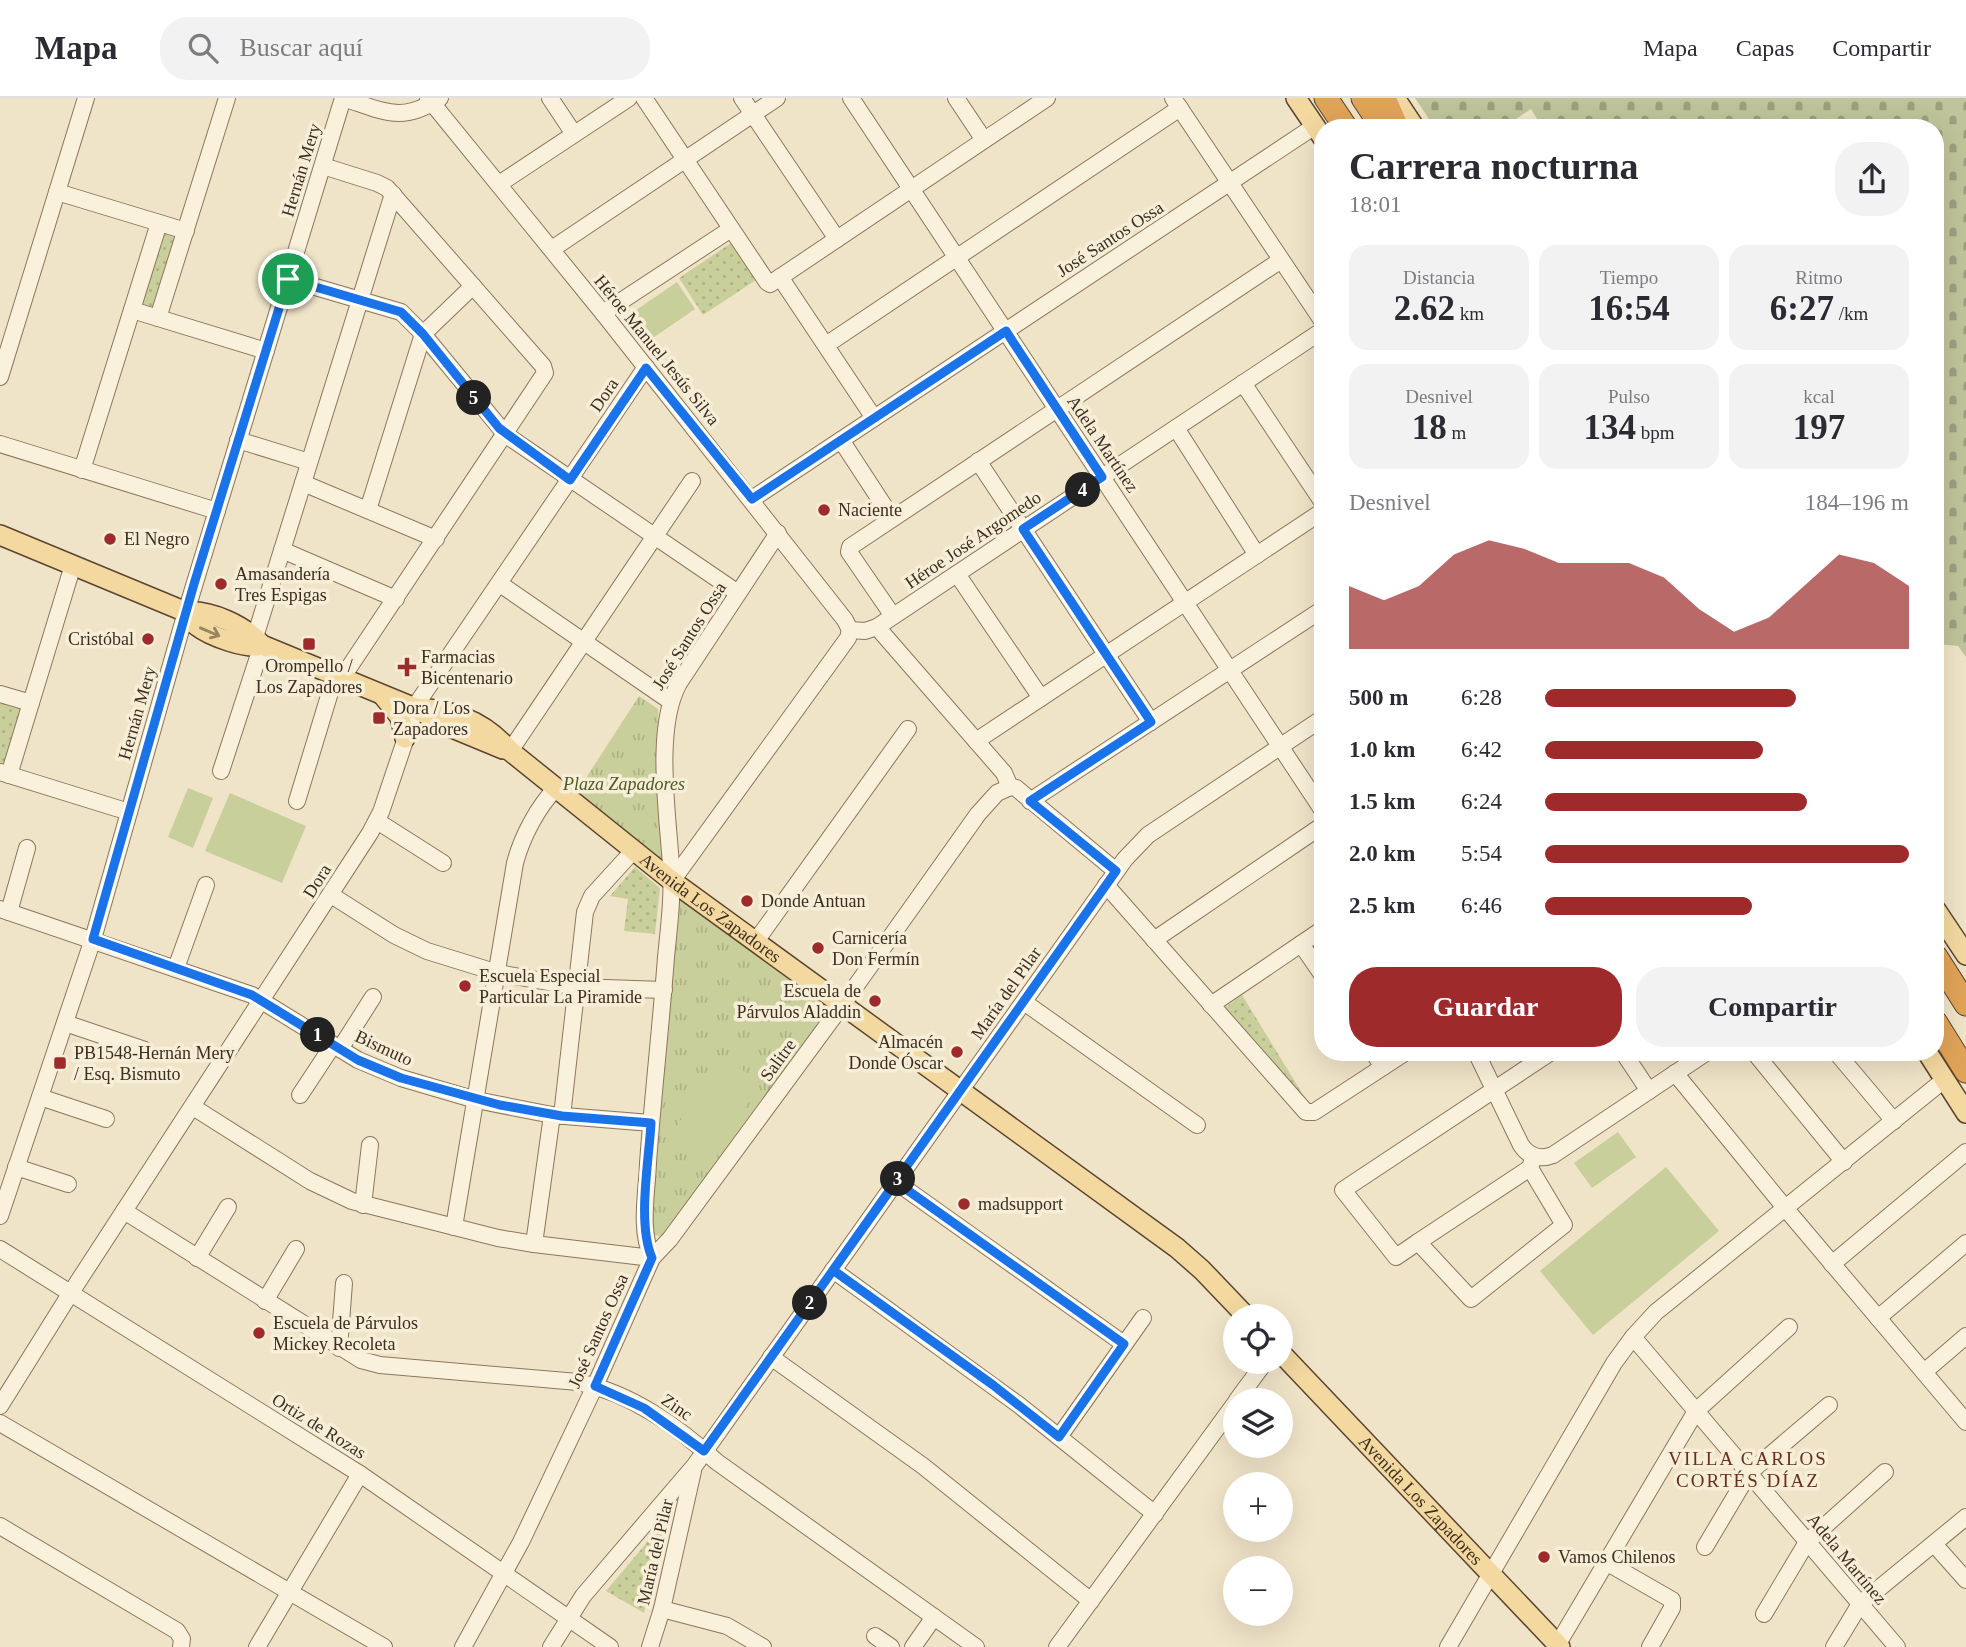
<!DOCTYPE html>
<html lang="es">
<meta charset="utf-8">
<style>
:root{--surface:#fff;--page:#f2f2f3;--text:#2b2b33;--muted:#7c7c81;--line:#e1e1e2;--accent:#9e2a2b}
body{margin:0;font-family:"Times New Roman",serif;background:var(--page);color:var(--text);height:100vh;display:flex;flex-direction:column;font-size:26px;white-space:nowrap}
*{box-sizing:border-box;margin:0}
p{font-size:23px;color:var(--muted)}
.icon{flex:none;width:38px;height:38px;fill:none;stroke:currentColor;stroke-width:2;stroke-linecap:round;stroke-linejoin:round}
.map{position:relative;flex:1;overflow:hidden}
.side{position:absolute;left:1314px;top:21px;width:630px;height:942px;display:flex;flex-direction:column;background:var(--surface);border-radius:28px;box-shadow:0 7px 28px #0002}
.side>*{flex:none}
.tools{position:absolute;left:1223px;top:1206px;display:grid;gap:14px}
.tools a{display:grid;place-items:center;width:70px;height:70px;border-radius:50%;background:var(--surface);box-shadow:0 7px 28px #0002;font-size:35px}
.pin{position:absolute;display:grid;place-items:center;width:60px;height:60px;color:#fff;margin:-30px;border:4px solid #fff;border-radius:50%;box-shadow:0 2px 7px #0007}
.km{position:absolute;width:35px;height:35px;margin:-18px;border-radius:50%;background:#222;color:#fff;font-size:19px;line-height:35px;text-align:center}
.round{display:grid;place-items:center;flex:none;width:74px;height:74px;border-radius:28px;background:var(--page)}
.headline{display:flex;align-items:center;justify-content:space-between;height:119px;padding:0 35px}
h1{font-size:38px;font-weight:700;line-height:52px}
.metrics{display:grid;grid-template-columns:repeat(3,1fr);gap:10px;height:119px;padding:7px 35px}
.metrics div{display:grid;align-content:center;border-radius:18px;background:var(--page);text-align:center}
.metrics b{font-size:35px;font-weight:700}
.metrics small{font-size:19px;font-weight:400}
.metrics p{font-size:19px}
.chart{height:196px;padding:14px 35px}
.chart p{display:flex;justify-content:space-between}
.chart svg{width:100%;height:126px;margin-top:7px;fill:var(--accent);opacity:.7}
.button{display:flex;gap:14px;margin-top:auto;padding:14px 35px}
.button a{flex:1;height:80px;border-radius:28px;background:var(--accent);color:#fff;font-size:28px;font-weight:700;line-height:80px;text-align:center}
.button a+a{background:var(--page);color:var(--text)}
ul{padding:0 35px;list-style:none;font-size:23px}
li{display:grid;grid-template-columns:112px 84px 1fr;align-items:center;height:52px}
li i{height:18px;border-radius:9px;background:var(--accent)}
header{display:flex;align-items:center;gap:42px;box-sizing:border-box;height:98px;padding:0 35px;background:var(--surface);border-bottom:2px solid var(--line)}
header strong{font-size:33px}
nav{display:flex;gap:38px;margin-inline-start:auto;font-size:24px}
.search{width:490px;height:63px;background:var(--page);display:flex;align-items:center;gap:18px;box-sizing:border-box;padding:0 24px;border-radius:28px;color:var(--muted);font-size:26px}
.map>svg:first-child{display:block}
.grass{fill:url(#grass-dots)}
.cemetery{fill:url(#cemetery-stones)}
.park{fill:url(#park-tufts)}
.pitch{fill:#c9cf9b}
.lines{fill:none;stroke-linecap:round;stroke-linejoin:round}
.minor-casing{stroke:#8d765c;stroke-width:18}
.major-casing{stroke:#5b4430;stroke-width:22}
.highway-casing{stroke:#5b4430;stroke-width:25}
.minor{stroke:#faf1dc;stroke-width:16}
.major{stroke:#f3d9a0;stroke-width:19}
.highway{stroke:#e0a458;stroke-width:23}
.oneway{stroke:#988460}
.route-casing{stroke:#fff;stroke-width:14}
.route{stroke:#1a73e8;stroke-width:9}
.poi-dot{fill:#9e2a2b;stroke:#f7eed8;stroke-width:2.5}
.labels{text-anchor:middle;stroke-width:7;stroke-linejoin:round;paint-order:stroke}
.street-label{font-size:18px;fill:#3d2e20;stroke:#f7eed8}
.poi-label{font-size:18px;fill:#3d2e20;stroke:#f7eed8;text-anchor:start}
.park-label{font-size:18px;font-style:italic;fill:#4d5a26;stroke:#f7eed8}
.neighbourhood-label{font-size:19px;letter-spacing:2px;fill:#6b2e1e;stroke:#f7eed8}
</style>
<header>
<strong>Mapa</strong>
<div class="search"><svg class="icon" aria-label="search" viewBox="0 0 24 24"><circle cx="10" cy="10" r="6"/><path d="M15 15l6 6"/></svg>Buscar aquí</div>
<nav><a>Mapa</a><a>Capas</a><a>Compartir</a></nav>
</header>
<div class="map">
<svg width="1966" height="1549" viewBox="0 0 1966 1549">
<defs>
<pattern id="grass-dots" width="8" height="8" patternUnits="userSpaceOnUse" patternTransform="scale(1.75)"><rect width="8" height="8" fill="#c9cf9b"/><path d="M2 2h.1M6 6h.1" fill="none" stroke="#aeb285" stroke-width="1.8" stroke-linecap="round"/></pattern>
<pattern id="cemetery-stones" width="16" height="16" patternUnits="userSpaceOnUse" patternTransform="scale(1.75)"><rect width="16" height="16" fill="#bfc49a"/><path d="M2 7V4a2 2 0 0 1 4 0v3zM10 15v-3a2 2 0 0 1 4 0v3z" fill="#9ca07d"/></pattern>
<pattern id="park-tufts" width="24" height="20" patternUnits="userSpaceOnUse" patternTransform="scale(1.75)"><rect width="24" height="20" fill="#c9cf9b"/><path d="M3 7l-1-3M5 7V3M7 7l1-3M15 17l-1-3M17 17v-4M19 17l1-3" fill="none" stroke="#aeb285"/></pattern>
</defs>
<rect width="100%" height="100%" fill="#f0e4c8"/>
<!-- grass -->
<g class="grass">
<path d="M 160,135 L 180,135 L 155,213 L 140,209 Z"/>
<path d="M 734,143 L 759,180 L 703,217 L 679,180 Z"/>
<path d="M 0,601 L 23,607 L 6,668 L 0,666 Z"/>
<path d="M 635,769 L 660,790 L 655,836 L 624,833 L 628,801 L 610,798 Z"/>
<path d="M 1242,897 L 1310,1008 L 1222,912 Z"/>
<path d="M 665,1423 L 666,1427 L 644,1515 L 606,1493 Z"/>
</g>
<!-- cemetery -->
<path class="cemetery" d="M 1415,0 L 1966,0 L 1966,559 L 1958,548 L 1936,546 L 1936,30 L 1543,30 L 1531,11 L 1502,30 L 1435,30 Z"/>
<!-- park -->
<g class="park">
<path d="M 639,598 L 658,611 L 663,765 L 575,697 Z"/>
<path d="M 679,800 L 832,909 L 667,1133 L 660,1138 L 650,1136 L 649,1121 Z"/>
</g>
<!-- pitch -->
<g class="pitch">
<path d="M 677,184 L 695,211 L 647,244 L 629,217 Z"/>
<path d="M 188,690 L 213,700 L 193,750 L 168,739 Z"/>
<path d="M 230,695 L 306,728 L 282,785 L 205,753 Z"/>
<path d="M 725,960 L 761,985 L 712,1056 L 675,1030 Z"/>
<path d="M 1618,1034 L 1636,1059 L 1592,1090 L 1574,1065 Z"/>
<path d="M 1666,1069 L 1719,1133 L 1593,1237 L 1540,1173 Z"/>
</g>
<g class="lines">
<defs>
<g id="minor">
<path d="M 428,0 L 603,215 L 845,522 L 850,532"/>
<path d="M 550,0 L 574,36"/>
<path d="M 644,0 L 767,184 L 770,186 L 1047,0"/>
<path d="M 742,0 L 837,141"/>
<path d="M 851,0 L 1323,713"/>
<path d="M 956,0 L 984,42"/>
<path d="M 1173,0 L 1323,224"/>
<path d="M 323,68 L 377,85 L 387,90 L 543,268 L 545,275 L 342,580"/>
<path d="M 499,86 L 629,0"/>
<path d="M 57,94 L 186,133"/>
<path d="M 552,151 L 777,0"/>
<path d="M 780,179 L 874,320"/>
<path d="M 288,181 L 401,214 L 423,236 L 506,337 L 738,495"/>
<path d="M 132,212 L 266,253"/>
<path d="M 603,215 L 731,131"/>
<path d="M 158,220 L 227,0"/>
<path d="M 826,247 L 1180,10"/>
<path d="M 0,279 L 86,0"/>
<path d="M 1243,285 L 1323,405"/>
<path d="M 1176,330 L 1257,457"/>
<path d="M 238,342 L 309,364"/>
<path d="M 841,342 L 892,420"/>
<path d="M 0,346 L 217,413"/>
<path d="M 978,363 L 1151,624"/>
<path d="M 82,372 L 159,125"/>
<path d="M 303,385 L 436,441"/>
<path d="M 752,401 L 1315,28"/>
<path d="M 368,412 L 423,236 L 473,188"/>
<path d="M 282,452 L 396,501"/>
<path d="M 957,476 L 1041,600"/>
<path d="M 500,486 L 670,603"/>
<path d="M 893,518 L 849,454 L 850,449 L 1281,162"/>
<path d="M 877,529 L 1004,675 L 1010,689 L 1016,690 L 1116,773"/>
<path d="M 850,532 L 865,533 L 877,529 L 1323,232"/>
<path d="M 255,539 L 393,96"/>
<path d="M 0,596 L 31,605"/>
<path d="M 976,643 L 1323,413"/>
<path d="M 510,653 L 692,383"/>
<path d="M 221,673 L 262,547"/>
<path d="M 0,674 L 129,714"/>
<path d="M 9,677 L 73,467"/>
<path d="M 297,703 L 335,578"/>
<path d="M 1030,703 L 1323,511"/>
<path d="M 377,723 L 443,765"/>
<path d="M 672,783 L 848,540 L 850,532"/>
<path d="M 1106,787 L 1306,1014 L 1314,1014 L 1406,954"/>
<path d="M 331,797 L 394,837 L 427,853 L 498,875 L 577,889 L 664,892"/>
<path d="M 0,811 L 252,897 L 358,962 L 401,980 L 476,1002 L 552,1017 L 651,1025"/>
<path d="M 9,814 L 27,750"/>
<path d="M 1154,842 L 1323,727"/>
<path d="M 756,843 L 908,631"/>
<path d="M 1301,846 L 1323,878"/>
<path d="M 176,870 L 206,787"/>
<path d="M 1024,904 L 1197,1027"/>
<path d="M 1211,907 L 1323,831"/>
<path d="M 65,925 L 145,952"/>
<path d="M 340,951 L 373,899"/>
<path d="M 1373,954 L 1383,969"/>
<path d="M 1476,954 L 1521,1047 C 1529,1059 1540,1062 1553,1057 L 1707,954"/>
<path d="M 1623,954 L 1649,993"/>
<path d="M 1754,954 L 1844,1064"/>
<path d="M 1836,954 L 1894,1023"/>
<path d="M 1675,975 L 1786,1111 L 1966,1324"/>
<path d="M 300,997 L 333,947"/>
<path d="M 40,999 L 106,1021"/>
<path d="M 193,1009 L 310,1083 L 352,1103 L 498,1140 L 534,1146 L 652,1160"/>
<path d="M 562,1018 L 585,814 L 592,798 L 634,752"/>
<path d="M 16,1069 L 68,1086"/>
<path d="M 1530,1070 L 1564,1127 L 1471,1201 L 1418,1144 L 1396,1159 L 1343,1092 L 1551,954"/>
<path d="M 896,1084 L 1124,1246"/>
<path d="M 363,1107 L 370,1047"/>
<path d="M 124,1113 L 361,1262 L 380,1267 L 578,1284 C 631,1295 677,1328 717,1364 L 976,1549"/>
<path d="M 0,1118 L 93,841 L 186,514 L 343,0 C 384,13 401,26 440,0"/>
<path d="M 454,1129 L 515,765 C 522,739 537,710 556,690"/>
<path d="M 1418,1144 L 1530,1070 L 1533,1060"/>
<path d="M 534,1146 L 552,1017"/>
<path d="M 0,1151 L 360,1376 L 610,1549"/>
<path d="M 197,1160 L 228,1109"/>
<path d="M 652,1160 C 639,1130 647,1096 648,1065 C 653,996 661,927 666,859 C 669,829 673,798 671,768 C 668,717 654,630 679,585 L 778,435"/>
<path d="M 1832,1166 L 1966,1054"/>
<path d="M 833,1172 L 1019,1307 L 1155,1416"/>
<path d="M 265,1203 L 296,1151"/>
<path d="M 1878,1220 L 1966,1145"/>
<path d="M 1633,1239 L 1897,1549"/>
<path d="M 339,1250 L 344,1185"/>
<path d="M 771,1259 L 923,1368 L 1091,1503"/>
<path d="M 1924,1274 L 1966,1238"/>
<path d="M 1237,1302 L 1265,1264"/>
<path d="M 0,1308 L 70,1196 L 370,735 L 381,714 L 418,604 L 646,269"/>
<path d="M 0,1325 L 384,1549"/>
<path d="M 1059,1339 L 1143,1220"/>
<path d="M 0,1428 L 177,1533 L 182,1541 L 181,1549"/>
<path d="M 1934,1446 L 1966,1482"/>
<path d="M 1705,1449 L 1749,1375 L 1829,1307"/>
<path d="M 1606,1464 L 1672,1502 L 1672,1510 L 1650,1549"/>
<path d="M 662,1511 L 727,1528 L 763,1549"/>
<path d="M 1764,1516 L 1807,1444 L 1885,1374"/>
<path d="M 875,1538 L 891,1549"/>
<path d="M 257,1549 L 360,1376"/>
<path d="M 463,1549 L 521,1444 L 595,1288 L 652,1160 L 670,1141 L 843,906 L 978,716 L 997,695 L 1010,689"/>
<path d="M 551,1549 L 583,1498 L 695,1367 L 1125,761 L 1148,737 L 1323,620"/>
<path d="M 650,1549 L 662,1511 L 693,1373"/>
<path d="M 913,1549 L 934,1519"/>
<path d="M 1057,1549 L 1236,1304"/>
<path d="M 1448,1549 L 1614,1265 L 1633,1239 L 1656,1214 L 1944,982"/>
<path d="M 1556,1549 L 1696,1313 L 1789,1229"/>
<path d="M 1834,1549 L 1860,1506 L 1966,1419"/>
</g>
<g id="major">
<path d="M 1296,0 L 1323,40"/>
<path d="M 1395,0 L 1415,30"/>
<path d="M 0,437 L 186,514 C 212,512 245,528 262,547 L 415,610 L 445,627 L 503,651"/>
<path d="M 186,514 C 189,519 192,525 197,528 C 210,538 247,552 262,547"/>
<path d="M 384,599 L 400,619 L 405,640"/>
<path id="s1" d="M 415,610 C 453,611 486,625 510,653 L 672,783 L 1177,1150 L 1202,1172 L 1246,1218"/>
<path d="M 1936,812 L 1966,857"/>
<path d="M 1927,954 L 1966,1015"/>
<path id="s2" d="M 1281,1255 L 1560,1549"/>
</g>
<g id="highway">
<path d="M 1326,0 L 1346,30"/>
<path d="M 1363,0 L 1383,30"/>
<path d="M 1384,0 L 1397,30"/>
<path d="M 1936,859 L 1966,906"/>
<path d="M 1936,925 L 1966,973"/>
</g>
</defs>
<!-- minor casing -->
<use href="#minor" class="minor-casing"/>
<!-- major casing -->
<use href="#major" class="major-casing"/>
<!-- highway casing -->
<use href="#highway" class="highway-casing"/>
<!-- minor -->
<use href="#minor" class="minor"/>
<!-- major -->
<use href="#major" class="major"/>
<!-- highway -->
<use href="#highway" class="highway"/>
</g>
<!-- one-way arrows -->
<defs><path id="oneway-shaft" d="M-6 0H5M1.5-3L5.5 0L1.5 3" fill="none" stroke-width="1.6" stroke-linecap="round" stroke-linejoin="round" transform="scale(1.75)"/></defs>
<use class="oneway" href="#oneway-shaft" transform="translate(210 534) rotate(23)"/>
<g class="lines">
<defs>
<path id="route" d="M 288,181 L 194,486 L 93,841 L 252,897 L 358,962 L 401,980 L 500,1007 L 562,1018 L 651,1025 C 649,1063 637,1125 652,1160 L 595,1288 L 644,1310 L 704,1353 L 896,1084 L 1124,1246 L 1059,1339 L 993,1287 L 833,1172 C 928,1040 1022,907 1116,773 L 1030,703 L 1151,624 L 1023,431 L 1102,379 L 1013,244 L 1006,233 L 752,401 L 646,270 L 570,382 L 499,330 L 423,236 L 401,214 L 288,181"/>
</defs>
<!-- route casing -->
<use href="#route" class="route-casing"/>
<!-- route -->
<use href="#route" class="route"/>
</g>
<!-- markers -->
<g class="poi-dot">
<circle cx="824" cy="412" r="7"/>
<circle cx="110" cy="441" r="7"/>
<circle cx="221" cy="486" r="7"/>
<circle cx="148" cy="541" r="7"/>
<rect x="302" y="539" width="14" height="14" rx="3.5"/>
<path d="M403.5 558.5h7v7h7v7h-7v7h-7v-7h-7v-7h7z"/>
<rect x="372" y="613" width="14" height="14" rx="3.5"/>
<circle cx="747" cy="803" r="7"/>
<circle cx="818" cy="850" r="7"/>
<circle cx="465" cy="888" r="7"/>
<circle cx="875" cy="903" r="7"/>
<circle cx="957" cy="954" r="7"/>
<rect x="53" y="958" width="14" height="14" rx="3.5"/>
<circle cx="964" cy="1106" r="7"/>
<circle cx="259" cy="1235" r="7"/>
<circle cx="1544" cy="1459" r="7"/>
</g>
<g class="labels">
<!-- street labels -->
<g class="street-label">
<text transform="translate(301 72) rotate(-73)" y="6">Hernán Mery</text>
<text transform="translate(1110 141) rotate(-33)" y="6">José Santos Ossa</text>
<text transform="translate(657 252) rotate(51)" y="6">Héroe Manuel Jesús Silva</text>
<text transform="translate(604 297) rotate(-56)" y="6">Dora</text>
<text transform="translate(1103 346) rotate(56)" y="6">Adela Martínez</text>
<text transform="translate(973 442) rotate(-34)" y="6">Héroe José Argomedo</text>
<text transform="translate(689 538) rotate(-58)" y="6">José Santos Ossa</text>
<text transform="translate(137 615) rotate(-74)" y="6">Hernán Mery</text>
<text transform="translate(317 783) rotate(-58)" y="6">Dora</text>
<text dy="6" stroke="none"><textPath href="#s1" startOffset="362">Avenida Los Zapadores</textPath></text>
<text transform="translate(1006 895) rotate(-55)" y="6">María del Pilar</text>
<text transform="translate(384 950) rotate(25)" y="6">Bismuto</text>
<text transform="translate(778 962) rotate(-54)" y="6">Salitre</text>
<text transform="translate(598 1233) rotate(-66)" y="6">José Santos Ossa</text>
<text transform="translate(677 1309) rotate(35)" y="6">Zinc</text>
<text transform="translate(319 1328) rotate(32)" y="6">Ortiz de Rozas</text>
<text dy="6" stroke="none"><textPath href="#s2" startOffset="203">Avenida Los Zapadores</textPath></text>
<text transform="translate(655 1454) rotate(-77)" y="6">María del Pilar</text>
<text transform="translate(1847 1461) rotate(50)" y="6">Adela Martínez</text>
</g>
<!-- poi labels -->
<g class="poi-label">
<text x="838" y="418">Naciente</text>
<text x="124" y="447">El Negro</text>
<text x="235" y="482">Amasandería<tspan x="235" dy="21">Tres Espigas</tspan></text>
<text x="134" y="547" text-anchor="end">Cristóbal</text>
<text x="421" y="565">Farmacias<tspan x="421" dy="21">Bicentenario</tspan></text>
<text x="309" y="574" text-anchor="middle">Orompello /<tspan x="309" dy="21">Los Zapadores</tspan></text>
<text x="393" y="616">Dora / Los<tspan x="393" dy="21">Zapadores</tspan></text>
<text x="761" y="809">Donde Antuan</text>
<text x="832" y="846">Carnicería<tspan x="832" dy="21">Don Fermín</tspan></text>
<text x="479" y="884">Escuela Especial<tspan x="479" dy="21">Particular La Piramide</tspan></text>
<text x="861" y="899" text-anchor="end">Escuela de<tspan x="861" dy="21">Párvulos Aladdin</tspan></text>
<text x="943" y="950" text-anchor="end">Almacén<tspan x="943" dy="21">Donde Óscar</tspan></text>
<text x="74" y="961">PB1548-Hernán Mery<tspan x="74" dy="21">/ Esq. Bismuto</tspan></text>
<text x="978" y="1112">madsupport</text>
<text x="273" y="1231">Escuela de Párvulos<tspan x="273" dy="21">Mickey Recoleta</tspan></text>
<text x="1558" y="1465">Vamos Chilenos</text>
</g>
<!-- park labels -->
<g class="park-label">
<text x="624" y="692">Plaza Zapadores</text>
</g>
<!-- neighbourhood labels -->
<g class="neighbourhood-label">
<text x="1748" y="1367">VILLA CARLOS<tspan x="1748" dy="22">CORTÉS DÍAZ</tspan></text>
</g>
</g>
</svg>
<div class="tools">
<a><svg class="icon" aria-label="locate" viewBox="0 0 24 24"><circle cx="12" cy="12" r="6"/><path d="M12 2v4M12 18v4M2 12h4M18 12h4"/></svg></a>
<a><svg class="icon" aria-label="layers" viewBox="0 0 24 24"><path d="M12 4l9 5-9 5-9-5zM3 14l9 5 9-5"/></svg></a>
<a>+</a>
<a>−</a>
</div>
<div class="pin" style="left:288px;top:181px;background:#1e9e55"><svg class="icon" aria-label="arrive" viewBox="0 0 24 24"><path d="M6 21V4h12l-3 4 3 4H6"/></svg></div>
<b class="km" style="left:318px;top:937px">1</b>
<b class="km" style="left:810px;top:1205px">2</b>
<b class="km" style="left:898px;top:1081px">3</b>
<b class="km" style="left:1083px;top:392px">4</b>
<b class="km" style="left:474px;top:300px">5</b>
<section class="side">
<div class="headline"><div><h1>Carrera nocturna</h1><p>18:01</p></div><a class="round"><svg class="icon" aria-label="share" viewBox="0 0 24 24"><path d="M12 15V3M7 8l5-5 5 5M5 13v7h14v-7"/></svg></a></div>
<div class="metrics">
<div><p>Distancia</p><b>2.62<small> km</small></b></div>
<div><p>Tiempo</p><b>16:54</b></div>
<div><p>Ritmo</p><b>6:27<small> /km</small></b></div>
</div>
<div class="metrics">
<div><p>Desnivel</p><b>18<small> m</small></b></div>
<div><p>Pulso</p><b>134<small> bpm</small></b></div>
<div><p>kcal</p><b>197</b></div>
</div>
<div class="chart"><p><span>Desnivel</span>184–196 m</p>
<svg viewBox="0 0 160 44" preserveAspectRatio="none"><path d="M0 44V22L10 27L20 22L30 11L40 6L50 9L60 14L70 14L80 14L90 19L100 30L110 38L120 33L130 22L140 11L150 14L160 22V44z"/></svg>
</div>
<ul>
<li><b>500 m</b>6:28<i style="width:69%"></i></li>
<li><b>1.0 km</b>6:42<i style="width:60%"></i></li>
<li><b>1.5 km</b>6:24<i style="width:72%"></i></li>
<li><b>2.0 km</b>5:54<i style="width:100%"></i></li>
<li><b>2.5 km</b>6:46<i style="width:57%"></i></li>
</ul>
<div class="button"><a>Guardar</a><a>Compartir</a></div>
</section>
</div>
